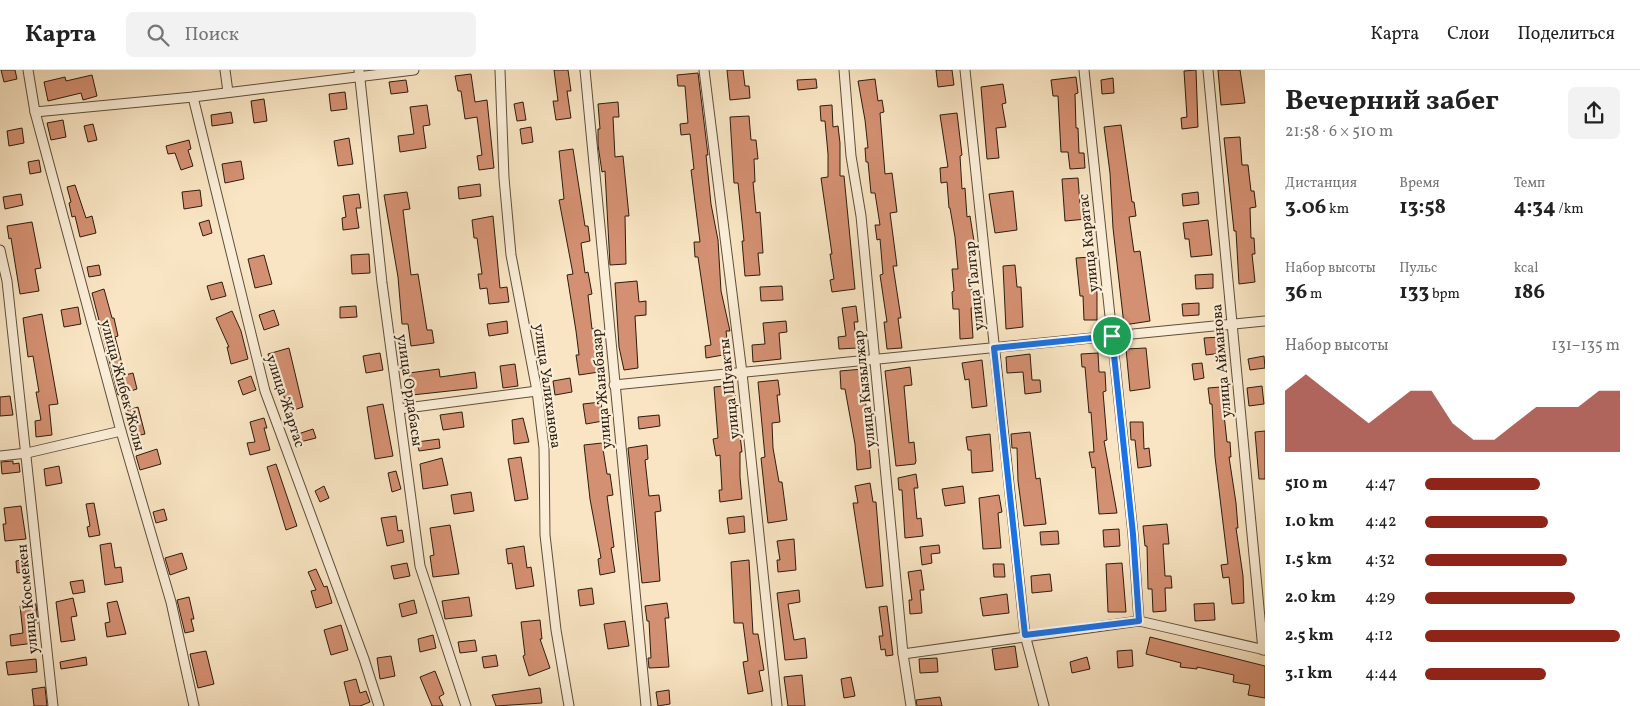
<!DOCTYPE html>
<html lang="ru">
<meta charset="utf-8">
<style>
:root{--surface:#fff;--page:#f2f2f2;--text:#222;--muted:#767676;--line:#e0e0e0;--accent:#8f2418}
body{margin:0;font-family:Vollkorn,serif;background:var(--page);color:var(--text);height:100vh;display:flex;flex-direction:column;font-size:19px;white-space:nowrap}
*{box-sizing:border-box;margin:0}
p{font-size:16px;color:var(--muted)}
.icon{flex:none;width:28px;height:28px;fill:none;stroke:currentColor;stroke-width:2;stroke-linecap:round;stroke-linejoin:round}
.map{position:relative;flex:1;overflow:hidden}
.sheet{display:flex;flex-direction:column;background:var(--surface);width:375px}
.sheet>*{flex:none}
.pin{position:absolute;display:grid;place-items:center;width:42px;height:42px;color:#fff;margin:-21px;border:2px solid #fff;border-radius:50%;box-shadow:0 1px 5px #0007}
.round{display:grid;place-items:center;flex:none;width:52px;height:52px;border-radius:8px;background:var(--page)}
.headline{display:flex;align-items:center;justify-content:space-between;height:85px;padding:0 20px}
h1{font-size:28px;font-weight:700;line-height:38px}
.stats{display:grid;grid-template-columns:repeat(3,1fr);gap:8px;height:85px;padding:5px 20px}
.stats div{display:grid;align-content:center}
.stats b{font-size:21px;font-weight:700}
.stats small{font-size:14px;font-weight:400}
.stats p{font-size:14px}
.chart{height:140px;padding:10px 20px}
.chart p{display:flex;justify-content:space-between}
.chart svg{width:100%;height:90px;margin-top:5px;fill:var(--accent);opacity:.7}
ul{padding:0 20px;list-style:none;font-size:16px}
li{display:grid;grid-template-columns:80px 60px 1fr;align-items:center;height:38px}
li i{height:12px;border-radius:6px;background:var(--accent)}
header{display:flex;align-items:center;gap:30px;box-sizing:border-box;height:70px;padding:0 25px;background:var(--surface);border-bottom:1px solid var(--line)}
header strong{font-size:24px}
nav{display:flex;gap:28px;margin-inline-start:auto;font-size:18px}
.search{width:350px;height:45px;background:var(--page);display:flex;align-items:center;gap:12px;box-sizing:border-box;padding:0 18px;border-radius:8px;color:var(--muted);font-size:19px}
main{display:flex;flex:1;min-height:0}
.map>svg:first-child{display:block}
.building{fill:#d49072;stroke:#2c1c0e}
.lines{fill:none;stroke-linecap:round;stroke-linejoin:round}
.minor-casing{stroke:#5f4e3b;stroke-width:11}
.minor{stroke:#fbeed8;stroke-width:9}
.route-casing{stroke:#fff;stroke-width:10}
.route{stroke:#1a73e8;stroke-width:6}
.labels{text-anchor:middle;stroke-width:4.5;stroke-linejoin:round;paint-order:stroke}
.street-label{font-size:15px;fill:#2c1c0e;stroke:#fbeed8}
</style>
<header>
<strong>Карта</strong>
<div class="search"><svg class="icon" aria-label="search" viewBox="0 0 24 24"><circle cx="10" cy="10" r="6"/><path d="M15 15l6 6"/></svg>Поиск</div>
<nav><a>Карта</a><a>Слои</a><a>Поделиться</a></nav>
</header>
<main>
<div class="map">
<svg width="1265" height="636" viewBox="0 0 1265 636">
<rect width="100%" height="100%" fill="#f9e5c3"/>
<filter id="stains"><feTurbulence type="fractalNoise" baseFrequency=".004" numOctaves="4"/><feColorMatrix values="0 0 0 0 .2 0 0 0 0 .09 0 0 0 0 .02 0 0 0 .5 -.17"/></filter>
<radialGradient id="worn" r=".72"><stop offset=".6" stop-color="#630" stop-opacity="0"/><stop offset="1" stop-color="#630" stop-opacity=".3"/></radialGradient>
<!-- building -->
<g class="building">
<path d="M 1,0 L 15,0 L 17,9 L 4,12 Z"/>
<path d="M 554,0 L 568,0 L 571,21 L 567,21 L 571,48 L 556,50 L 553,31 L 558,31 Z"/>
<path d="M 727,0 L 743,0 L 745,16 L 749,16 L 750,28 L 730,30 Z"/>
<path d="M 936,0 L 952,0 L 954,15 L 938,17 Z"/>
<path d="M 1196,0 L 1198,57 L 1182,59 L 1181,48 L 1187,47 L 1184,1 Z"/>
<path d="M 1218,0 L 1240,0 L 1245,33 L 1221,35 Z"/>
<path d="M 698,3 L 708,85 L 706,85 L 711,134 L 718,170 L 721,221 L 730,261 L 726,261 L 729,284 L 706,288 L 705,276 L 711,275 L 698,187 L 695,187 L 694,172 L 700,172 L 691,100 L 694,99 L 690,64 L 681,65 L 680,54 L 688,53 L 685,16 L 678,16 L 677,5 Z"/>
<path d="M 471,4 L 475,32 L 487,30 L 494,98 L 479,100 L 477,86 L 482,85 L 477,47 L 465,49 L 461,21 L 458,21 L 455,6 Z"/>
<path d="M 92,5 L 97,26 L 83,30 L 81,23 L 48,31 L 44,12 L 65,7 L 66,11 Z"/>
<path d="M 1076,7 L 1078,23 L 1075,24 L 1076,58 L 1078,58 L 1079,83 L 1084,83 L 1085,98 L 1070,99 L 1068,82 L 1061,82 L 1058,26 L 1053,26 L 1051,10 Z"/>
<path d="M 1113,8 L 1114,23 L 1102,24 L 1101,10 Z"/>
<path d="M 816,9 L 817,18 L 798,20 L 797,10 Z"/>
<path d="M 875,9 L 878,31 L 882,30 L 884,42 L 880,43 L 885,104 L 892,103 L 897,142 L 890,143 L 897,196 L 893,196 L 901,248 L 898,248 L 902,278 L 887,279 L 884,252 L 887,252 L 880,205 L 883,204 L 880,169 L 877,170 L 875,155 L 880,155 L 875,123 L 871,123 L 868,92 L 866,92 L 865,78 L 868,78 L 865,50 L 858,11 Z"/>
<path d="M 406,10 L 408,22 L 391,24 L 389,12 Z"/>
<path d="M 1003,14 L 1006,33 L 1002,34 L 1006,57 L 996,58 L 999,88 L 987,89 L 981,17 Z"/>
<path d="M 345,22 L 347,39 L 331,41 L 329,24 Z"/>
<path d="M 264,29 L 267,51 L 254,53 L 251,31 Z"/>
<path d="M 523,32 L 526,50 L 517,51 L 514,34 Z"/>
<path d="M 618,32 L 619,47 L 613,47 L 615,87 L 623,86 L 629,146 L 625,146 L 626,194 L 610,195 L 605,101 L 602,102 L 598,75 L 598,59 L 600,59 L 598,34 Z"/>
<path d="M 427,35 L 430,55 L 423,56 L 426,78 L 400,82 L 398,66 L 414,64 L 410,37 Z"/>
<path d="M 832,35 L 833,57 L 838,56 L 840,73 L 840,106 L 844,106 L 855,219 L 832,222 L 830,210 L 834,209 L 830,184 L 832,184 L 821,108 L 828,107 L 828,84 L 825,51 L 821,51 L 820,36 Z"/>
<path d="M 231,42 L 233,53 L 212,56 L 211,45 Z"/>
<path d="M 957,43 L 962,85 L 960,86 L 962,119 L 965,118 L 967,147 L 970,146 L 974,171 L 976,188 L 969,188 L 972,220 L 976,220 L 977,238 L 971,238 L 973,268 L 960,269 L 959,239 L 953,239 L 952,222 L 954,221 L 952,199 L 958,199 L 955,167 L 950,138 L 949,138 L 947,112 L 941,113 L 940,98 L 948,97 L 940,45 Z"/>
<path d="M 749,46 L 751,70 L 756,70 L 758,89 L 754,89 L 755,112 L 753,112 L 756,143 L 760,142 L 763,183 L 758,183 L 760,205 L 745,206 L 742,171 L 744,171 L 738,113 L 734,113 L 730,47 Z"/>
<path d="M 63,50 L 66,67 L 51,70 L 47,53 Z"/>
<path d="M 93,54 L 97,70 L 88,72 L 84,56 Z"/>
<path d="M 1121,55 L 1132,132 L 1134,132 L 1136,146 L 1129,147 L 1134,182 L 1140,181 L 1150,251 L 1124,255 L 1113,158 L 1110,103 L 1104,57 Z"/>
<path d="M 531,57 L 533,72 L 522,74 L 520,59 Z"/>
<path d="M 22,58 L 24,73 L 9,76 L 7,61 Z"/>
<path d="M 1240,67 L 1242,95 L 1248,95 L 1251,121 L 1254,121 L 1256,137 L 1250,138 L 1251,168 L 1254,168 L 1255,184 L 1252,184 L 1255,212 L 1239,214 L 1236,161 L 1234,161 L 1224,68 Z"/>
<path d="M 349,68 L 353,94 L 338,96 L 334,71 Z"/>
<path d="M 189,70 L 191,79 L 188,80 L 193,96 L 181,100 L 175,83 L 168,84 L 166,76 Z"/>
<path d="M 573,79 L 585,156 L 588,156 L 590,171 L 581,173 L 585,203 L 588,202 L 592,224 L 588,225 L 592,259 L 596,258 L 599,302 L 579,305 L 576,285 L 579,285 L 576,261 L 567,205 L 573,204 L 559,130 L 564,129 L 559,81 Z"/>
<path d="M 39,90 L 41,102 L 30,104 L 28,92 Z"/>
<path d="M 241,91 L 244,109 L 225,113 L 222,94 Z"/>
<path d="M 1078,108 L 1080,134 L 1086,134 L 1087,149 L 1065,151 L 1062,109 Z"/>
<path d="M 480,114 L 481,126 L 459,129 L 458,117 Z"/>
<path d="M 75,115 L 86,148 L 92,146 L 96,163 L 80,167 L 75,146 L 72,147 L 69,133 L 71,132 L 67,117 Z"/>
<path d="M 200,120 L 202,136 L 184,139 L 182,122 Z"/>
<path d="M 1013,121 L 1017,160 L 995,163 L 989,124 Z"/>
<path d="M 407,122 L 410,139 L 403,140 L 411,205 L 418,204 L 427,260 L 432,260 L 434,273 L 411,276 L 408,254 L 402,254 L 398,207 L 384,125 Z"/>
<path d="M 1198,122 L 1199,134 L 1183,136 L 1182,124 Z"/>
<path d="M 21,124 L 23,135 L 5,139 L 3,127 Z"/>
<path d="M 359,124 L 361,138 L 356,138 L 359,158 L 343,160 L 342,148 L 346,147 L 343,126 Z"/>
<path d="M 493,146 L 500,218 L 507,217 L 509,232 L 489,234 L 487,218 L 480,219 L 478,204 L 482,204 L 477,168 L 474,168 L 472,150 Z"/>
<path d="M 209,150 L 212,163 L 203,166 L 199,153 Z"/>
<path d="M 1208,150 L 1212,185 L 1191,187 L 1189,169 L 1185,169 L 1183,153 Z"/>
<path d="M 32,152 L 41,198 L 35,199 L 39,221 L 20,224 L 11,168 L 9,169 L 7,156 Z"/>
<path d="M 369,184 L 370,203 L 352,204 L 351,185 Z"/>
<path d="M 264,185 L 272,214 L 255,218 L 248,189 Z"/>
<path d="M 1092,187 L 1093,206 L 1095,206 L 1097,224 L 1097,250 L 1084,250 L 1083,226 L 1080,226 L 1076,188 Z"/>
<path d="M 99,195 L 101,205 L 89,207 L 87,197 Z"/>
<path d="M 1015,195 L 1017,217 L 1021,217 L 1023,257 L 1006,259 L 1003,196 Z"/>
<path d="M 1213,204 L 1213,218 L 1196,219 L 1195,205 Z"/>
<path d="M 637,211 L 639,232 L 646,231 L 646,245 L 635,246 L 638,298 L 624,300 L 619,277 L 615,213 Z"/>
<path d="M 222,212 L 226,226 L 211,230 L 207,216 Z"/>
<path d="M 782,216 L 783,230 L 761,231 L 760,217 Z"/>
<path d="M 104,219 L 112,248 L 114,248 L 118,266 L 115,267 L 125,305 L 133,303 L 137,319 L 118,325 L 92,223 Z"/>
<path d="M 1199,233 L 1199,245 L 1183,246 L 1182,234 Z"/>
<path d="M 356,236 L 357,247 L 340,248 L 340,237 Z"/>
<path d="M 856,236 L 858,252 L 854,252 L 857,278 L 839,279 L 838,267 L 846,266 L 842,238 Z"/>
<path d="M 78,237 L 81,254 L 64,257 L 61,240 Z"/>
<path d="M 274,240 L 279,255 L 264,260 L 259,245 Z"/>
<path d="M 232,241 L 241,261 L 248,289 L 231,294 L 227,277 L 229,277 L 216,248 Z"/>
<path d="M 42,244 L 58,334 L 49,335 L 52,365 L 36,367 L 35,351 L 41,350 L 36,322 L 39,322 L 33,286 L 28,287 L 23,248 Z"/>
<path d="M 507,251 L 508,263 L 489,266 L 487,254 Z"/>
<path d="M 786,251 L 787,262 L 779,263 L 781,289 L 753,292 L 752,275 L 765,274 L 763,253 Z"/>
<path d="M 1220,267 L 1222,283 L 1206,285 L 1204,268 Z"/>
<path d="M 289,278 L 303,337 L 288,342 L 281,315 L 276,316 L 268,284 Z"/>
<path d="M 1146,278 L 1150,318 L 1130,321 L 1126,279 Z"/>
<path d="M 380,283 L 383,300 L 366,303 L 363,286 Z"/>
<path d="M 1098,283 L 1099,302 L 1105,302 L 1106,321 L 1103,322 L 1107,370 L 1104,371 L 1117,443 L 1099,444 L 1095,397 L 1092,398 L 1089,382 L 1094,382 L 1091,342 L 1089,343 L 1085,297 L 1082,297 L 1081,284 Z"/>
<path d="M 1030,284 L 1032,310 L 1040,310 L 1041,322 L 1025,324 L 1023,302 L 1007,303 L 1006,287 Z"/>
<path d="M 1264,286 L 1265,298 L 1250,300 L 1248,289 Z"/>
<path d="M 982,290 L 987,336 L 972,338 L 969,309 L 965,310 L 962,293 Z"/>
<path d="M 1202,293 L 1204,308 L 1194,310 L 1192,294 Z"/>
<path d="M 515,294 L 518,316 L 503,318 L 500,296 Z"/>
<path d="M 910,297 L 912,315 L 904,316 L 909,373 L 914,372 L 916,391 L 915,394 L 896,396 L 885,301 Z"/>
<path d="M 439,299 L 440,307 L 475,302 L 477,318 L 412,325 L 409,303 Z"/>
<path d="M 863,299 L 871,398 L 857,400 L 855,374 L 845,319 L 841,319 L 840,301 Z"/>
<path d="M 251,306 L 256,320 L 243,325 L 238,311 Z"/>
<path d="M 570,308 L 572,322 L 555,325 L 553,311 Z"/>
<path d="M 778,310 L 780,325 L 777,325 L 780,352 L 772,353 L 773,378 L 779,412 L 782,412 L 787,450 L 768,453 L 761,388 L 765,387 L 758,312 Z"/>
<path d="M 734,315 L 742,382 L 740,382 L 740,407 L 742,429 L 720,432 L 719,420 L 722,420 L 720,385 L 716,386 L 713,369 L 718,368 L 714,317 Z"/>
<path d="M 1262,316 L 1264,334 L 1249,336 L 1247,318 Z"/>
<path d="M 1221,317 L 1227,372 L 1230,372 L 1231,387 L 1229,387 L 1236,433 L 1238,458 L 1236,458 L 1243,506 L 1244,533 L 1232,534 L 1229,507 L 1223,508 L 1221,495 L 1228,494 L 1215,387 L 1212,334 L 1210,334 L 1208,318 Z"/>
<path d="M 10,326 L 13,345 L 0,346 L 0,327 Z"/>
<path d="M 601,332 L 603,351 L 586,354 L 583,334 Z"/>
<path d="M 383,334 L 393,386 L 375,389 L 367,337 Z"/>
<path d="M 138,337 L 145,364 L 131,367 L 125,341 Z"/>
<path d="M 462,342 L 464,357 L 443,360 L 440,345 Z"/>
<path d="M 659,345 L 660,356 L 639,359 L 638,347 Z"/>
<path d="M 264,348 L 267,358 L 264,358 L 270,380 L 250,385 L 247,373 L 255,372 L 250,352 Z"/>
<path d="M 523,348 L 529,372 L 514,374 L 512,350 Z"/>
<path d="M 1130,352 L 1143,352 L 1144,379 L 1149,378 L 1151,396 L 1138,398 L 1135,370 L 1131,370 Z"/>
<path d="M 313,359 L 316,368 L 300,372 L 298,364 Z"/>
<path d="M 1265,361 L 1265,409 L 1259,409 L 1255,362 Z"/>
<path d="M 1030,362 L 1036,409 L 1040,408 L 1046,454 L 1024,456 L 1018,411 L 1017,378 L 1012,378 L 1011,364 Z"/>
<path d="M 990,364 L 993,401 L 972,403 L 971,380 L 968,380 L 966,367 Z"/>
<path d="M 439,369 L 440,378 L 419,381 L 417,372 Z"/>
<path d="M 602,373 L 607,404 L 610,404 L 613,425 L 607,426 L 614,477 L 611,478 L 615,502 L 600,505 L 598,489 L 601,488 L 590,429 L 584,375 Z"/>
<path d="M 647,375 L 648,389 L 645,390 L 649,426 L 659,425 L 661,441 L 655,442 L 660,511 L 642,513 L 628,378 Z"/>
<path d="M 157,379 L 161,394 L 140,400 L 136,386 Z"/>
<path d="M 521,387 L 528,429 L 515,431 L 508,389 Z"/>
<path d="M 442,388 L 448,415 L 423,419 L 420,394 Z"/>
<path d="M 13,391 L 13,394 L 19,393 L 20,402 L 2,404 L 1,392 Z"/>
<path d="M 276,394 L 297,456 L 286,460 L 267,397 Z"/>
<path d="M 59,396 L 62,413 L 46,416 L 44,399 Z"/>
<path d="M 396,401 L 401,419 L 392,422 L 388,403 Z"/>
<path d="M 916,404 L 918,418 L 914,418 L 917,449 L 921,448 L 923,466 L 905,468 L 902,420 L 899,420 L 898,408 Z"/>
<path d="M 870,413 L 873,432 L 876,432 L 883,516 L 866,518 L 853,433 L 858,433 L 855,416 Z"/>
<path d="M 324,416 L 329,428 L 320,432 L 315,421 Z"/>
<path d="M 963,416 L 965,433 L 945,436 L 942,419 Z"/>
<path d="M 471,422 L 474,441 L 454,444 L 451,425 Z"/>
<path d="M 999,425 L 1002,442 L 998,443 L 1001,478 L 983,479 L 979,428 Z"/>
<path d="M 94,433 L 100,465 L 89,467 L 87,457 L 90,456 L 86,434 Z"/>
<path d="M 21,436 L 26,469 L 5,471 L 3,454 L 6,454 L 4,438 Z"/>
<path d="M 164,439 L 167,450 L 156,453 L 153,442 Z"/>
<path d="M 396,446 L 398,461 L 402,460 L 404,472 L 387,476 L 381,448 Z"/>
<path d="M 744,446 L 745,462 L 729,464 L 727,448 Z"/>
<path d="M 1167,454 L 1169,474 L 1163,474 L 1165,506 L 1171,506 L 1172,518 L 1165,518 L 1166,541 L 1153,542 L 1152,519 L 1148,519 L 1147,476 L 1145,476 L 1143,456 Z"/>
<path d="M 450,455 L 459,504 L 433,507 L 430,486 L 434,485 L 430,458 Z"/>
<path d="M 1119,459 L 1120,476 L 1104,477 L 1103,460 Z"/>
<path d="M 1058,461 L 1059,474 L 1041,475 L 1040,462 Z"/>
<path d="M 794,469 L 796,500 L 778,502 L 777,490 L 780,490 L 777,471 Z"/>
<path d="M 111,473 L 115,498 L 121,497 L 123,512 L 105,515 L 100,475 Z"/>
<path d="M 939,475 L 940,483 L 931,484 L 932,493 L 922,495 L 920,477 Z"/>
<path d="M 524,476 L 527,498 L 531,497 L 534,516 L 516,519 L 512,493 L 508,494 L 506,479 Z"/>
<path d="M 182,483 L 187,499 L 170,505 L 165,488 Z"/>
<path d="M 27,489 L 29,501 L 17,503 L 16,491 Z"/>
<path d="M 749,490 L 753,564 L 758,564 L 764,600 L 759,601 L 763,621 L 748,624 L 743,592 L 748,591 L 743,553 L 734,553 L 731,492 Z"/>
<path d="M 407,493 L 410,506 L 394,509 L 391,496 Z"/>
<path d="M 1122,493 L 1126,542 L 1108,542 L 1106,494 Z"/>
<path d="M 993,494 L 1004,494 L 1005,507 L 994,507 Z"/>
<path d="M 316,499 L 324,517 L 327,516 L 332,533 L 316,538 L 311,521 L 316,520 L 308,502 Z"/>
<path d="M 921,500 L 924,520 L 920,520 L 922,543 L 910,544 L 909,530 L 912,530 L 908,502 Z"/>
<path d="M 1050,504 L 1052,521 L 1032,523 L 1031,506 Z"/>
<path d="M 83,510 L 85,522 L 73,524 L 70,512 Z"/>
<path d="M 592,518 L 594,534 L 580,536 L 578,520 Z"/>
<path d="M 799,520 L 800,532 L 788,534 L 794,570 L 805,568 L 807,588 L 785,590 L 777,523 Z"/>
<path d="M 1007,524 L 1009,543 L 983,546 L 980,528 Z"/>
<path d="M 189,527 L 194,549 L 191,549 L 194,561 L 185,563 L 177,530 Z"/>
<path d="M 469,527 L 472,546 L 445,549 L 442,531 Z"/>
<path d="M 73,528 L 77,546 L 71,547 L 75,570 L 61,572 L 56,532 Z"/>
<path d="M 414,530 L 417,543 L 402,547 L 399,534 Z"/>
<path d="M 117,531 L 126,564 L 107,567 L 105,553 L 110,552 L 107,533 Z"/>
<path d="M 667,533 L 669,548 L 665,548 L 669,597 L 649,598 L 648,588 L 651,588 L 649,551 L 647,551 L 645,536 Z"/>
<path d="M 1214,533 L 1215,550 L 1195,551 L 1194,534 Z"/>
<path d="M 36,534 L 38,553 L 32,554 L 34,573 L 11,576 L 10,565 L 23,563 L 20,536 Z"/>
<path d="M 887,536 L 893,585 L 886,586 L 885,579 L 881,580 L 879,566 L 883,566 L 879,537 Z"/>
<path d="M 540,550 L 542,569 L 540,569 L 550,598 L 529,606 L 523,586 L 525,585 L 521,552 Z"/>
<path d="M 625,551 L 629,576 L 608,579 L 604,554 Z"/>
<path d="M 341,555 L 348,580 L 331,585 L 324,560 Z"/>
<path d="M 433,565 L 436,578 L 420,582 L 418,569 Z"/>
<path d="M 1150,567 L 1265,596 L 1265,628 L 1248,625 L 1250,615 L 1233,612 L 1234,605 L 1197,597 L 1197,599 L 1180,597 L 1181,593 L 1146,584 Z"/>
<path d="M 475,570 L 477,581 L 460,583 L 458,572 Z"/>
<path d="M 1015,576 L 1018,597 L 995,600 L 992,579 Z"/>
<path d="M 1132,580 L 1133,596 L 1118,598 L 1117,581 Z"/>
<path d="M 206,581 L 214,614 L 198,618 L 190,584 Z"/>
<path d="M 496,585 L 498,596 L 484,598 L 482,587 Z"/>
<path d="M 391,586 L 395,606 L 380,609 L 377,588 Z"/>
<path d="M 86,587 L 87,595 L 61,599 L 60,592 Z"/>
<path d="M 1087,587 L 1090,599 L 1072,603 L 1070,592 Z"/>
<path d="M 937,588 L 938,602 L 920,603 L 919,589 Z"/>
<path d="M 36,589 L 37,602 L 8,605 L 6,592 Z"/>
<path d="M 435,601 L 444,624 L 439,627 L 443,636 L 432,636 L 420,607 Z"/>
<path d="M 802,605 L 805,636 L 788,636 L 784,607 Z"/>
<path d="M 851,607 L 855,626 L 844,628 L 841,609 Z"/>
<path d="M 356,609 L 360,623 L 366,621 L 370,632 L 360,636 L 350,636 L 344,612 Z"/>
<path d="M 45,617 L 47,636 L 34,636 L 32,619 Z"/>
<path d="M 540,618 L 542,633 L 496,636 L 492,625 Z"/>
<path d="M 669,620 L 670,634 L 658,636 L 656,622 Z"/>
<path d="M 940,627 L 942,636 L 917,636 L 916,630 Z"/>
</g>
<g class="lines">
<defs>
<g id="minor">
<path d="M 28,0 L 35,42 L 121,361 L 171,532 L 194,636"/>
<path d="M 225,0 L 228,22"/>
<path d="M 359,0 L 382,213 L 420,496 L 466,636"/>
<path d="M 500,0 L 504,108 L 511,185 L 537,321 L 544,378 L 545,465 L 556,560 L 569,636"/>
<path d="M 585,0 L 646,636"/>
<path d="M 704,0 L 742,303 L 777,636"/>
<path d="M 844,0 L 851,86 L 861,146 L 903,584 L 911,636"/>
<path d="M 965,0 L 1025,565 L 1044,636"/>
<path d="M 1084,0 L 1133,464 L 1139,551"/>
<path d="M 1208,0 L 1263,580"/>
<path d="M 193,27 L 265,321 L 364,589 L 379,636"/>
<path d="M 35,42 L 193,27 L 414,0"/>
<path d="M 0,180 L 7,211 L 53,636"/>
<path d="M 614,315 L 1265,251"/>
<path d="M 399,339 L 537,321"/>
<path d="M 0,386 L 27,383 L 121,361"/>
<path d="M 903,584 L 1139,551 L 1265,580"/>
</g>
</defs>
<!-- minor casing -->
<use href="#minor" class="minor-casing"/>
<!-- minor -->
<use href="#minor" class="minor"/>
</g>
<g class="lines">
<defs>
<path id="route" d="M 1112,266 L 1133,464 L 1139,551 L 1025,565 L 994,278 Z"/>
</defs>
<!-- route casing -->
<use href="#route" class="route-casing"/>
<!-- route -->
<use href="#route" class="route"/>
</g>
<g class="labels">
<!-- street labels -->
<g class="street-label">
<text transform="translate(1088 173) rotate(-96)" y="5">улица Каратас</text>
<text transform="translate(974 216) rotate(-96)" y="5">улица Талгар</text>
<text transform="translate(1221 291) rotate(-95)" y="5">улица Айманова</text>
<text transform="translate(123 315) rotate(75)" y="5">улица Жибек Жолы</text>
<text transform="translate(548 316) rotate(82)" y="5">улица Уалиханова</text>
<text transform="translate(601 319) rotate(-95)" y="5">улица Жанабазар</text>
<text transform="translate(729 319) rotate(-96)" y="5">улица Шуакты</text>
<text transform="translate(864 319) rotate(-96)" y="5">улица Кызылжар</text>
<text transform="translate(410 320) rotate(82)" y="5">улица Ордабасы</text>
<text transform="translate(286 331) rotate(72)" y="5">улица Жартас</text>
<text transform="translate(27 529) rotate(-96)" y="5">улица Космекен</text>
</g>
</g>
<rect width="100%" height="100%" filter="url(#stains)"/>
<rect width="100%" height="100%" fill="url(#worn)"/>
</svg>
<div class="pin" style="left:1112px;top:266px;background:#1e9e55"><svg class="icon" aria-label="arrive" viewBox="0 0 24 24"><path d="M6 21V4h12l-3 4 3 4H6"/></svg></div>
</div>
<section class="sheet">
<div class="headline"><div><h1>Вечерний забег</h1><p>21:58 · 6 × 510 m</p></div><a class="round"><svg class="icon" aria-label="share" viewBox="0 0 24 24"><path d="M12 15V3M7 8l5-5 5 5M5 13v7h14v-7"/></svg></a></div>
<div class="stats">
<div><p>Дистанция</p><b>3.06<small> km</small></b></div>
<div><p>Время</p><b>13:58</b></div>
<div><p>Темп</p><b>4:34<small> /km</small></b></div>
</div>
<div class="stats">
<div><p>Набор высоты</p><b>36<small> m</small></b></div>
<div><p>Пульс</p><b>133<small> bpm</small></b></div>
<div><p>kcal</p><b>186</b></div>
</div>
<div class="chart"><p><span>Набор высоты</span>131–135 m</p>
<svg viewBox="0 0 160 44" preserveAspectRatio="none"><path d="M0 44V14L10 6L20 14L30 22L40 30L50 22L60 14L70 14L80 30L90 38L100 38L110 30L120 22L130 22L140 22L150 14L160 14V44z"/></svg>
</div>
<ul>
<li><b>510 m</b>4:47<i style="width:59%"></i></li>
<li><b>1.0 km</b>4:42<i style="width:63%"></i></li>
<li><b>1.5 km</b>4:32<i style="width:73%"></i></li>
<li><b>2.0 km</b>4:29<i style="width:77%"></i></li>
<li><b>2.5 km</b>4:12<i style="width:100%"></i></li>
<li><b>3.1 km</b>4:44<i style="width:62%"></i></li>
</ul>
</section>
</main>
